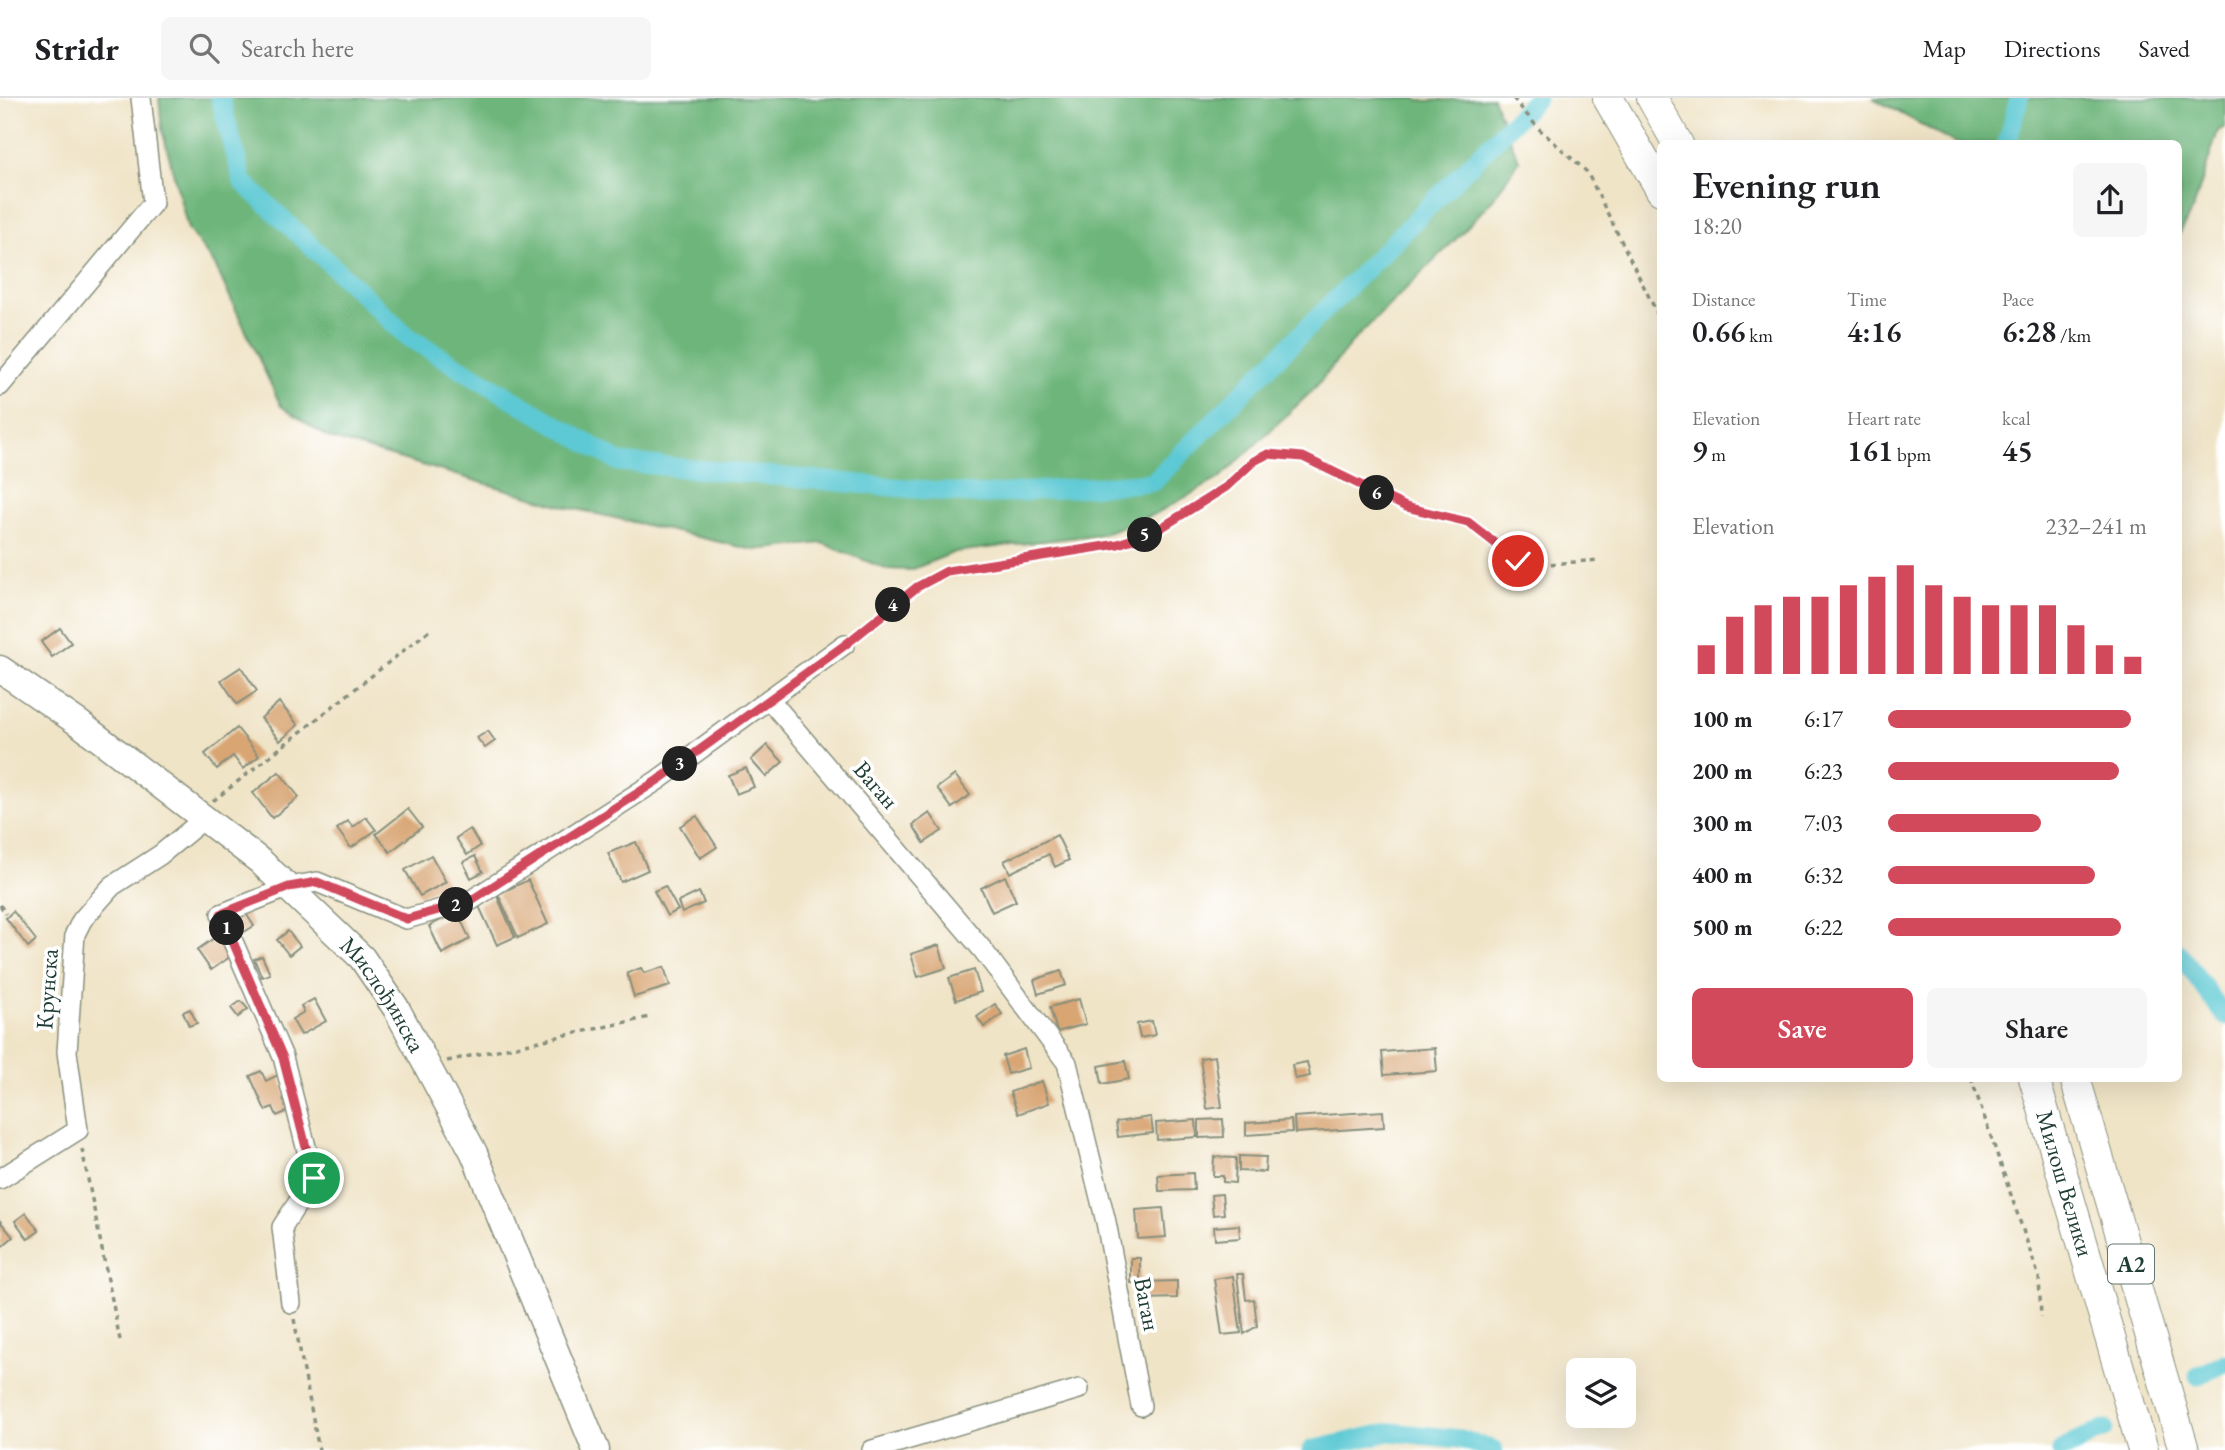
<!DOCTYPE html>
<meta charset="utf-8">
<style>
:root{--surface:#fff;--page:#f6f6f6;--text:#202124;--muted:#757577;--line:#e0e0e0;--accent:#d1495b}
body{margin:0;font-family:"EB Garamond",serif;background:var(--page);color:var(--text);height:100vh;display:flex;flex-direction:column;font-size:26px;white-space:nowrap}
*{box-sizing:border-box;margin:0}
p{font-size:23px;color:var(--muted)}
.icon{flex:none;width:38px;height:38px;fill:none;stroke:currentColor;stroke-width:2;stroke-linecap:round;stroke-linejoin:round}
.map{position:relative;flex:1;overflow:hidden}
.side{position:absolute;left:1657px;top:42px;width:525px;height:942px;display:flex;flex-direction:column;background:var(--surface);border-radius:10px;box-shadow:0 7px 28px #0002}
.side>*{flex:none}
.tools{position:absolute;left:1566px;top:1260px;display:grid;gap:14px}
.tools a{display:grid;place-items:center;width:70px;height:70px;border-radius:10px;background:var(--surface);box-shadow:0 7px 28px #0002;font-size:35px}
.pin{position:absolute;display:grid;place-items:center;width:60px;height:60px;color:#fff;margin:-30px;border:4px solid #fff;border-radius:50%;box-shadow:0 2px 7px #0007}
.km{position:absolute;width:35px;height:35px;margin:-18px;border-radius:50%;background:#222;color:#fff;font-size:19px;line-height:35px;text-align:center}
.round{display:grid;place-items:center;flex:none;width:74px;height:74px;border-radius:10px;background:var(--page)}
.headline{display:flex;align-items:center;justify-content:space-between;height:119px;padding:0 35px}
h1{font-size:38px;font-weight:600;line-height:52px}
.stats{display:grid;grid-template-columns:repeat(3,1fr);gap:10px;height:119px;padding:7px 35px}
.stats div{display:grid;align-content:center}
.stats b{font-size:30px;font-weight:600}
.stats small{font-size:19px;font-weight:400}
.stats p{font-size:19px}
.chart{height:196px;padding:14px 35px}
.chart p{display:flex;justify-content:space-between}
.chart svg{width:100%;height:126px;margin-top:7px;stroke:var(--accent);stroke-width:6}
.action{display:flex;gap:14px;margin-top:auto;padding:14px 35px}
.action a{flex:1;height:80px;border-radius:10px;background:var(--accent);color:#fff;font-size:28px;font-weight:600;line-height:80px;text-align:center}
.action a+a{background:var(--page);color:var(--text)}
ul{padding:0 35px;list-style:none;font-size:23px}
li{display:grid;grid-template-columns:112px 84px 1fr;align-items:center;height:52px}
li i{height:18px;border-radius:9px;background:var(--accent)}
header{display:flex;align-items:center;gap:42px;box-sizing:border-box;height:98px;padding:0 35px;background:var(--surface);border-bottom:2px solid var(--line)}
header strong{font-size:33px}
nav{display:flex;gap:38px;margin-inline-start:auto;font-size:24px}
.search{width:490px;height:63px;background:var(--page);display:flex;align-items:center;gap:18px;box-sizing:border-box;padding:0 24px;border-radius:10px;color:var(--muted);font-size:26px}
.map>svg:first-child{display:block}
.forest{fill:#6db57a;stroke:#467957;stroke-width:2}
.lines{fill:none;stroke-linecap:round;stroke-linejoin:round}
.canal{stroke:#5dc9d4;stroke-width:19}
.building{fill:#d8a573}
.minor-casing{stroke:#88907e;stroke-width:22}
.major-casing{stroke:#88907e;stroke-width:29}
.highway-casing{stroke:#88907e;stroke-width:32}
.path{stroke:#88907e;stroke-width:3.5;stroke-dasharray:5 5;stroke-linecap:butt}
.minor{stroke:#fff;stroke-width:19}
.major{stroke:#fff;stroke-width:26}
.highway{stroke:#fff;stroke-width:30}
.route-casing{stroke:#fff;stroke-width:14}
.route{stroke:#d1495b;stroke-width:9}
.labels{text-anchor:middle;stroke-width:7;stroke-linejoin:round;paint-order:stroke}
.shield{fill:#fff;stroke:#627771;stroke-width:2}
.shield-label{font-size:23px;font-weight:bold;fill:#1f3d34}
.street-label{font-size:24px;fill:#1f3d34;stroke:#fff}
</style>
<header>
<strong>Stridr</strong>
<div class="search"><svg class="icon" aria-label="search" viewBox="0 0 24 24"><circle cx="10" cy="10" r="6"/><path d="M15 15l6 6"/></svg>Search here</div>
<nav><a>Map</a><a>Directions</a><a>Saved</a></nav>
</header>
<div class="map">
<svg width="2225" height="1352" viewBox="0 0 2225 1352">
<rect width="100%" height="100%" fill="#fff"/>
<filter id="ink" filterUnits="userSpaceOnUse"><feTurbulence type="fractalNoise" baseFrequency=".0143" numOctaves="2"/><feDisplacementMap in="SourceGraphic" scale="14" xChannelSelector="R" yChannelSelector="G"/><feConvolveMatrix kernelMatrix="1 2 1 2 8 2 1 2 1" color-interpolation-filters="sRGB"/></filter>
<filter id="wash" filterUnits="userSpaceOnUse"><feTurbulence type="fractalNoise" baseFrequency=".00686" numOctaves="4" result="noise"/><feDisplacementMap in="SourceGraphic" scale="28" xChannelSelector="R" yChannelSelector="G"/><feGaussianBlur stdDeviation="1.57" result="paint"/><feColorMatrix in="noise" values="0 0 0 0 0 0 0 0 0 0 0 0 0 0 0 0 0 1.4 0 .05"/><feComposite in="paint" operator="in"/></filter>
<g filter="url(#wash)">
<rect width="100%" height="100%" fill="#f0e4c7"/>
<!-- forest -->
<g class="forest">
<path d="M 159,0 L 1415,0 L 1420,3 L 1493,0 L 1519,63 L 1493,101 L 1457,140 L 1354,242 L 1314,291 L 1220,380 L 1155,416 L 1102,436 L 955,454 L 911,472 L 886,471 L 822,445 L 754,452 L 563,408 L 329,340 L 281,308 L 215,167 L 188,131 L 162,31 Z"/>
<path d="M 1873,0 L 2225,0 L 2225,29 L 2218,33 L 2194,108 L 2179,137 L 2179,46 L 1955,45 Z"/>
</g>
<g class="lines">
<!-- canal -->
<g class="canal">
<path d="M 220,0 L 243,84 L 408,239 L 619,364 L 981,397 L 1153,384 L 1537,0"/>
<path d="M 2007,46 L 2019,0"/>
<path d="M 2179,855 L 2225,918"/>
<path d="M 2198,1278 L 2225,1265"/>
<path d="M 1311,1352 L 1390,1334 L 1461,1341 L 1494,1352"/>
<path d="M 2061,1352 L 2104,1331"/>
</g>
</g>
<g id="blocks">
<!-- building -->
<g class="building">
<path d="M 60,530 L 71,545 L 52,559 L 41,544 Z"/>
<path d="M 241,569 L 257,593 L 237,606 L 221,582 Z"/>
<path d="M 279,604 L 298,627 L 280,643 L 261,620 Z"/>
<path d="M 237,630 L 259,658 L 243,671 L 233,658 L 217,671 L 205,656 Z"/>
<path d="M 488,633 L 495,643 L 485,650 L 477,640 Z"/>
<path d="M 767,647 L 783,664 L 766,679 L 751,662 Z"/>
<path d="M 746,670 L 754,689 L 736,696 L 728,677 Z"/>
<path d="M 279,674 L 299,699 L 272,720 L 253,695 Z"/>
<path d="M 955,677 L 970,697 L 952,710 L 937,690 Z"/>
<path d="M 408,711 L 422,729 L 390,754 L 376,736 Z"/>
<path d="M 930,715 L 942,733 L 924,745 L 913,727 Z"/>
<path d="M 697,718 L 717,749 L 700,760 L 680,728 Z"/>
<path d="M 366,719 L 376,732 L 351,750 L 337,731 L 348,723 L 353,729 Z"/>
<path d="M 470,731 L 480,748 L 467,757 L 456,740 Z"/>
<path d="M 1057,737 L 1069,762 L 1055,769 L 1049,756 L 1010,775 L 1004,763 Z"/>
<path d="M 636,744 L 648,772 L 621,784 L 608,755 Z"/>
<path d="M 431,757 L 446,784 L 420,798 L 405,772 Z"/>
<path d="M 475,758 L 483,774 L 471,780 L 463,764 Z"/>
<path d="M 1005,778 L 1016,803 L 992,814 L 981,790 Z"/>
<path d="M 528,782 L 548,826 L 518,840 L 498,796 Z"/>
<path d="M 665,788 L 678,812 L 667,818 L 654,793 Z"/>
<path d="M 699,794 L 704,805 L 682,815 L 678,804 Z"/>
<path d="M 497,798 L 515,839 L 497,847 L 478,806 Z"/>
<path d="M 13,813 L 36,842 L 28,849 L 6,820 Z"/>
<path d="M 245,814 L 254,828 L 239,837 L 231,823 Z"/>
<path d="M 457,814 L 470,841 L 442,856 L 429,828 Z"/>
<path d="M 288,833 L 300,848 L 289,857 L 277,842 Z"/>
<path d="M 220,836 L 234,856 L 211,872 L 197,852 Z"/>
<path d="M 939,847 L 946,870 L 918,879 L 911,856 Z"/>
<path d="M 262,858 L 270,876 L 262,879 L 254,861 Z"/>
<path d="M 664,869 L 670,888 L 634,899 L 627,875 L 641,870 L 644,875 Z"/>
<path d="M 974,872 L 981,894 L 956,902 L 949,880 Z"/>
<path d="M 1061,873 L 1066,887 L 1038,896 L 1034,882 Z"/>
<path d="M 314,901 L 326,923 L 301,937 L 292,921 L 304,914 L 301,908 Z"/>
<path d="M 1079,901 L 1086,926 L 1057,934 L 1050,909 Z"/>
<path d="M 241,903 L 248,911 L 238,919 L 231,910 Z"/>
<path d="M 995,906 L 1002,916 L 984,929 L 977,919 Z"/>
<path d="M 190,911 L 197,925 L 189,928 L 183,914 Z"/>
<path d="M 1152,923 L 1155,937 L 1140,940 L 1137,926 Z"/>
<path d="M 1435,950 L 1437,973 L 1384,977 L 1382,954 Z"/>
<path d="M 1024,951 L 1029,970 L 1008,976 L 1003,958 Z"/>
<path d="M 1215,958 L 1222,1009 L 1207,1011 L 1200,960 Z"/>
<path d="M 1125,963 L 1129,981 L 1102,986 L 1099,968 Z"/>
<path d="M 1307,964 L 1310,978 L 1295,981 L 1292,967 Z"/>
<path d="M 261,973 L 266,983 L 280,976 L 290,1012 L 277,1018 L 273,1009 L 265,1012 L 250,978 Z"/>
<path d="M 1042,983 L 1049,1005 L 1018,1016 L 1010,994 Z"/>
<path d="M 1383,1013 L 1384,1029 L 1295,1035 L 1294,1019 Z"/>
<path d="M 1151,1019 L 1153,1035 L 1118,1039 L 1116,1024 Z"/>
<path d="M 1223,1021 L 1224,1039 L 1199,1040 L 1199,1022 Z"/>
<path d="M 1196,1022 L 1197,1039 L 1157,1042 L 1156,1025 Z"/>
<path d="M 1291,1022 L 1292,1034 L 1246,1037 L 1246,1025 Z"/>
<path d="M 1239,1058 L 1266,1059 L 1265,1074 L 1239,1073 Z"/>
<path d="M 1214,1059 L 1236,1060 L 1235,1085 L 1223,1084 L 1223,1078 L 1213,1078 Z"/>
<path d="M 1193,1075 L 1194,1092 L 1159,1093 L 1158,1077 Z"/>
<path d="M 1222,1096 L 1224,1116 L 1213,1117 L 1211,1097 Z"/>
<path d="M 1163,1110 L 1166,1139 L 1138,1141 L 1136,1112 Z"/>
<path d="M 26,1115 L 39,1133 L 28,1141 L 15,1123 Z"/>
<path d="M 0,1123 L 13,1139 L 0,1150 Z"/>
<path d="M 1239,1127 L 1240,1140 L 1215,1142 L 1214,1129 Z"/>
<rect x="1131" y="1160" width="9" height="25"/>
<path d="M 1237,1176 L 1243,1176 L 1246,1202 L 1254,1201 L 1257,1228 L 1244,1236 Z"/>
<path d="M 1233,1178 L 1241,1235 L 1222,1237 L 1214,1181 Z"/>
<path d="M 1177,1183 L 1177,1200 L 1144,1201 L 1143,1184 Z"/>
</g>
</g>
</g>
<g filter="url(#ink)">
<use href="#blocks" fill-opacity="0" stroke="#88907e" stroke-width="2"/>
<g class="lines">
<defs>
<g id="minor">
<path d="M 0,288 L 153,105 L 141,0"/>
<path d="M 769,601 L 845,546"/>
<path d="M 0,1081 L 78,1032 L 67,954 L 75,836 L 82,822 L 112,788 L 160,757 L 205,720"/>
<path d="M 291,1205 L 282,1129 L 314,1080 L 283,959 L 221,816 L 289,789 L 317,784 L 406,821 L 470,803 L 658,682 L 769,601 L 982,851 L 1067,965 L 1106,1124 L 1141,1308"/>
<path d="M 872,1352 L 1079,1291"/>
</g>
<g id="major">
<path id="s1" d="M 0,571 L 80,626 L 260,763 L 362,860 L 396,910 L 474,1055 L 596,1352"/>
</g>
<g id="highway">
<path d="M 1608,0 L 1661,92"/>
<path d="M 1652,0 L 1678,46"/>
<path id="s2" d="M 2034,980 L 2143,1352"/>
<path d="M 2075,980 L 2184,1352"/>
</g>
</defs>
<!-- minor casing -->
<use href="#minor" class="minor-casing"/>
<!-- major casing -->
<use href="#major" class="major-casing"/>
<!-- highway casing -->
<use href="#highway" class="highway-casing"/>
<!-- path -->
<g class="path">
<path d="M 1513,0 L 1538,30 L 1587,74 L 1661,223"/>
<path d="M 857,536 L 917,489 L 947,473 L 1118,446 L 1156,433 L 1226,389 L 1254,364 L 1268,356 L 1303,359 L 1406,409 L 1468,424 L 1518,463 L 1536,467 L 1600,462"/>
<path d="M 213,703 L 431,531"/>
<path d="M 0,807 L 6,816"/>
<path d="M 447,963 L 650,919"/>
<path d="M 1971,980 L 2039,1179 L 2041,1219"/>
<path d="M 82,1051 L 120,1242"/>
<path d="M 294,1221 L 319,1352"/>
</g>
<!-- minor -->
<use href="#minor" class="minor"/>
<!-- major -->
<use href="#major" class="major"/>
<!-- highway -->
<use href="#highway" class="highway"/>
</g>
</g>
<g class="lines" filter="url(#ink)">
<defs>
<path id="route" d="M 314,1080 L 283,960 L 221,816 L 289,789 L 317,784 L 407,821 L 470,803 L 658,682 L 845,547 L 917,489 L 947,473 L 1118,446 L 1156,433 L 1226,389 L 1254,363 L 1268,356 L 1303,359 L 1406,409 L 1468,424 L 1518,463"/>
</defs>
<!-- route casing -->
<use href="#route" class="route-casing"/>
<!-- route -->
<use href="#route" class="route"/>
</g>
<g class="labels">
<!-- shield labels -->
<rect class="shield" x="2108" y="1146.5" width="46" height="39" rx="5"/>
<g class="shield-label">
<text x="2131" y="1174">A2</text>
</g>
<!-- street labels -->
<g class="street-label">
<text transform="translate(876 687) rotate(49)" y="8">Ваган</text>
<text transform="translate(47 891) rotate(-86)" y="8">Крунска</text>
<text dy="8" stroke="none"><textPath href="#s1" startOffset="506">Мислођинска</textPath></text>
<text dy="8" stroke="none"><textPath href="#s2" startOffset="110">Милош Велики</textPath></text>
<text transform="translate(1147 1206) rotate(79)" y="8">Ваган</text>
</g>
</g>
</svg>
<div class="tools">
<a><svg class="icon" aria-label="layers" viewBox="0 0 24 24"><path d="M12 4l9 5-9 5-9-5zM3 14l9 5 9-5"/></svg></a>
</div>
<div class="pin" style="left:314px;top:1080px;background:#1e9e55"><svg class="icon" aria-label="arrive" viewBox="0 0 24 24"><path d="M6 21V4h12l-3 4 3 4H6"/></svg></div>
<div class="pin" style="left:1518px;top:463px;background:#d93025"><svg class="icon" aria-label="check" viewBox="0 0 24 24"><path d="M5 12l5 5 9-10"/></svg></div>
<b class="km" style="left:227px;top:830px">1</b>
<b class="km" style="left:456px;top:807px">2</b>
<b class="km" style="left:680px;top:666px">3</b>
<b class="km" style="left:893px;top:507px">4</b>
<b class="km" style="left:1145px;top:437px">5</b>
<b class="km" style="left:1377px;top:395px">6</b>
<section class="side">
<div class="headline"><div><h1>Evening run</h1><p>18:20</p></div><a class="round"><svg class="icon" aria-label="share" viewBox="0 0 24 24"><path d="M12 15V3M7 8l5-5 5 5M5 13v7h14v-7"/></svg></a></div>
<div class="stats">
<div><p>Distance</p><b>0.66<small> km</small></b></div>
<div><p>Time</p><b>4:16</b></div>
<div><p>Pace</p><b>6:28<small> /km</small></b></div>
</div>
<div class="stats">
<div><p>Elevation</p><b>9<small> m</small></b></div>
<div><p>Heart rate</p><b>161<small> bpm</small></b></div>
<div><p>kcal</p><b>45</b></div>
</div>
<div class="chart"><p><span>Elevation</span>232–241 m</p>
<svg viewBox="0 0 160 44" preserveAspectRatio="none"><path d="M5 44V34M15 44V24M25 44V20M35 44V17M45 44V17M55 44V13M65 44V10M75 44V6M85 44V13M95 44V17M105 44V20M115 44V20M125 44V20M135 44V27M145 44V34M155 44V38"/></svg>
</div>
<ul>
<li><b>100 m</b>6:17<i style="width:94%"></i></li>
<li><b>200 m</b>6:23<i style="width:89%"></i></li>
<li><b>300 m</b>7:03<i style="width:59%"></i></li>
<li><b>400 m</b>6:32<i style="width:80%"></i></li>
<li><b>500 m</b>6:22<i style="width:90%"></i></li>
</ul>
<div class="action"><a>Save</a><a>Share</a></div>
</section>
</div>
